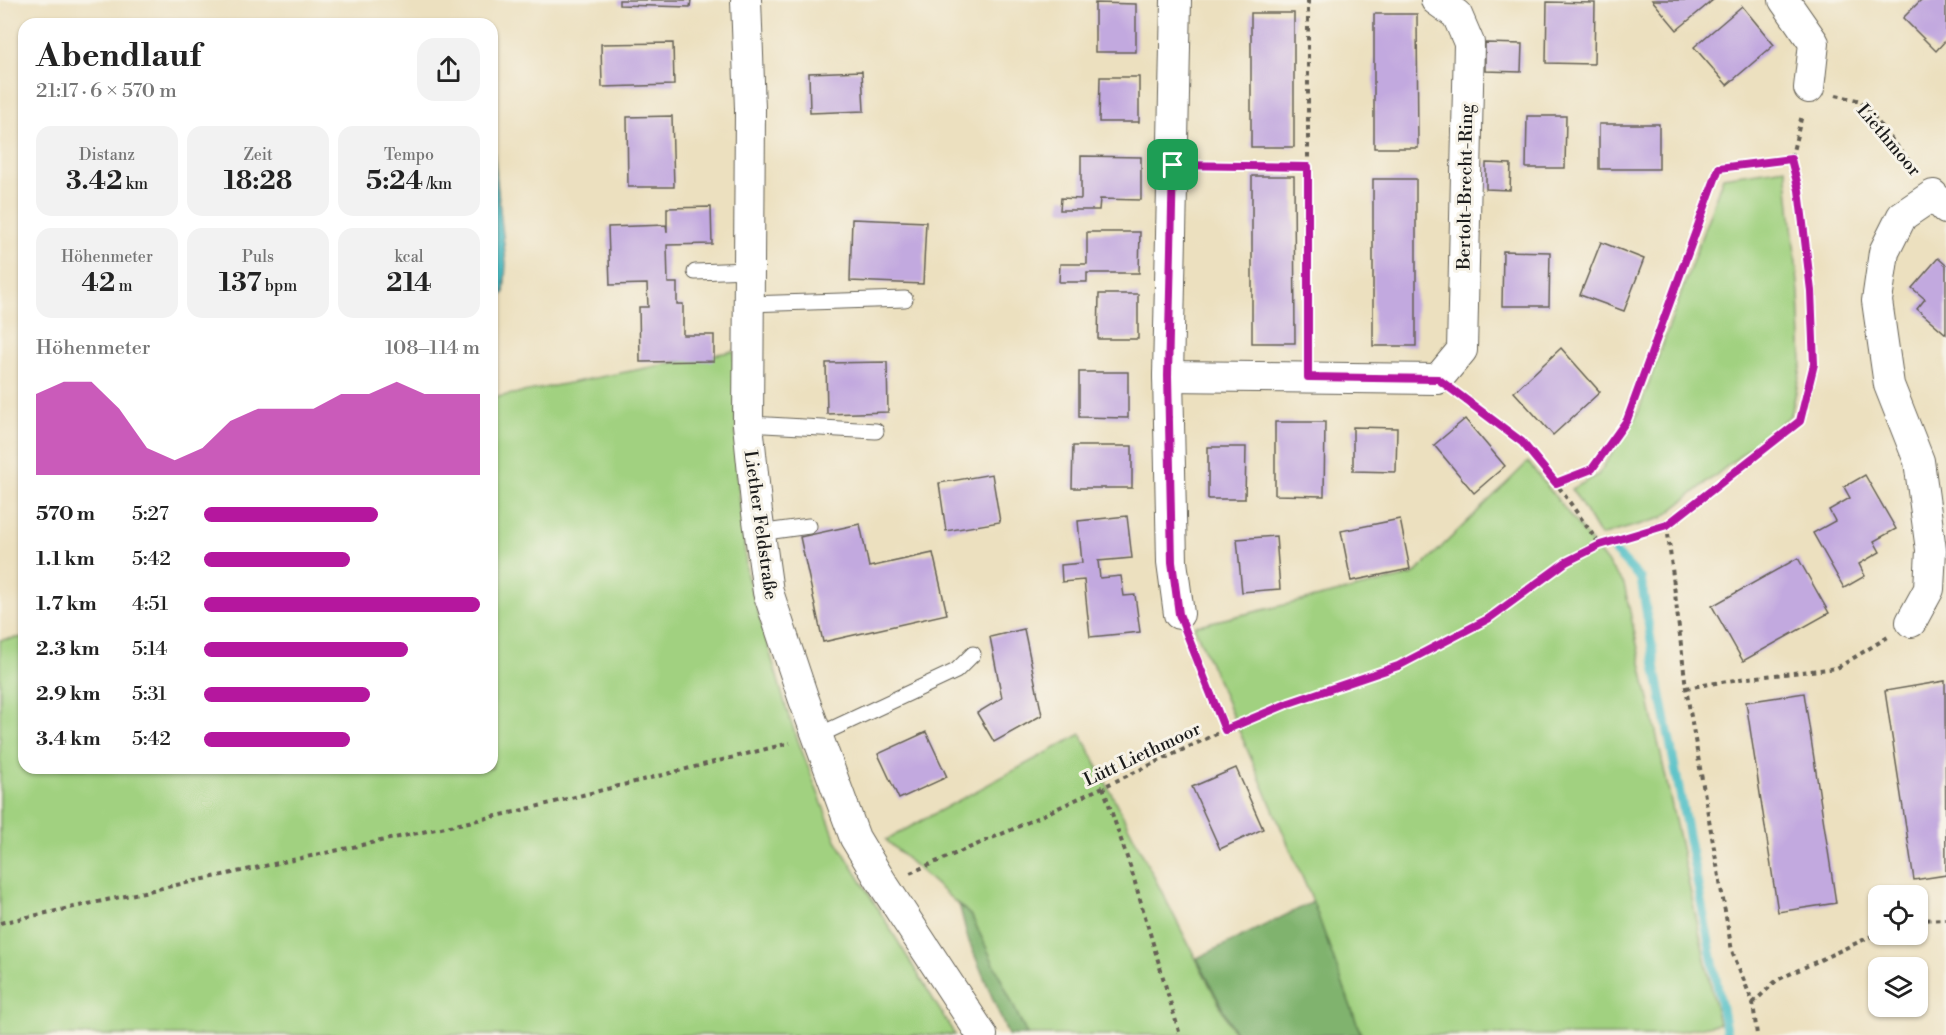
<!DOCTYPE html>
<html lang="de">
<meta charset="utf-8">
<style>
:root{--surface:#fff;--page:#f2f2f2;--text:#222;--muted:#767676;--accent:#b5179e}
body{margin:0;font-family:"Libre Bodoni",serif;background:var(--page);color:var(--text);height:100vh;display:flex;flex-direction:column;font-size:22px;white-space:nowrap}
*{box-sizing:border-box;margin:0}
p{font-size:20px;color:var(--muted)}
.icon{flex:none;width:33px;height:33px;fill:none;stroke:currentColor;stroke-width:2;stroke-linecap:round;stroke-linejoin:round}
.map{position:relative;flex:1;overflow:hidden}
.side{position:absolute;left:18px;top:18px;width:480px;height:756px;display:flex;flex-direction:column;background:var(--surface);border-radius:18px;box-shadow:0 2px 4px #0004}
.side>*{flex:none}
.buttons{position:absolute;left:1868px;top:885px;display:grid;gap:12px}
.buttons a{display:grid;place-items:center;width:60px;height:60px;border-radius:12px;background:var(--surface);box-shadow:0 2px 4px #0004;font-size:30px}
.pin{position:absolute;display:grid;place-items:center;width:51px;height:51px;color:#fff;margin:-26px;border-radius:12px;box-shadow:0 3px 9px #0006}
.round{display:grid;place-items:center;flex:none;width:63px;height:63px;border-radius:18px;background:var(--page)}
.headline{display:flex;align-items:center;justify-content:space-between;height:102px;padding:0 18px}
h1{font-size:33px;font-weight:700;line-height:45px}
.metrics{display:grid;grid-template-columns:repeat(3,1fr);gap:9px;height:102px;padding:6px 18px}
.metrics div{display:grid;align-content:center;border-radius:15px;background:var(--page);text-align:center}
.metrics b{font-size:26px;font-weight:700}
.metrics small{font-size:16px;font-weight:400}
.metrics p{font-size:16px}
.chart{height:168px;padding:12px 18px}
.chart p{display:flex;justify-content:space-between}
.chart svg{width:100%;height:108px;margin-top:6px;fill:var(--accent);opacity:.7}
ul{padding:0 18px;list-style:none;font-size:20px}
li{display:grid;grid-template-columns:96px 72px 1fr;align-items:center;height:45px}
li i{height:15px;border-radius:8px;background:var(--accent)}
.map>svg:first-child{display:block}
.green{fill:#a1d180;stroke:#5e764e;stroke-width:1.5}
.forest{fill:#80b36e;stroke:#4e6845;stroke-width:1.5}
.water{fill:#50bfc6;stroke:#366e71;stroke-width:1.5}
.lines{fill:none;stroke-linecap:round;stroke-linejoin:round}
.stream{stroke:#50bfc6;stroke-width:9}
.building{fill:#c2a9df}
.lane-casing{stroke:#656155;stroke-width:17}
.street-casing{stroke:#656155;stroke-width:32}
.path{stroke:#656155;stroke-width:4;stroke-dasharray:4.5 4.5;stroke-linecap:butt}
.lane{stroke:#fff;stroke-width:15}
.street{stroke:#fff;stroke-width:30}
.route-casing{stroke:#fff;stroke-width:12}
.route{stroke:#b5179e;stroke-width:8}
.labels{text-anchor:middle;stroke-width:6;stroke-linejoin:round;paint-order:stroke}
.street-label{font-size:18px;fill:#1c1c1c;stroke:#f7f3e8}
</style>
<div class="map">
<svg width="1946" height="1035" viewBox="0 0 1946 1035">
<rect width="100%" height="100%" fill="#f7f3e8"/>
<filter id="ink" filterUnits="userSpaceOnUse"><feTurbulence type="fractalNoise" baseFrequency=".0167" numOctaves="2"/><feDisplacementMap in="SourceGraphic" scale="12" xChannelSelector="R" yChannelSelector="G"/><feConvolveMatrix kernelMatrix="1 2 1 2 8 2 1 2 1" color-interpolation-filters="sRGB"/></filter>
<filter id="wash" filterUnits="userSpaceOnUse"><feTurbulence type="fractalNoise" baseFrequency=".008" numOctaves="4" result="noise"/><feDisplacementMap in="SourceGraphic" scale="24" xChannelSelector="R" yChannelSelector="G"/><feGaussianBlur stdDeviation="1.35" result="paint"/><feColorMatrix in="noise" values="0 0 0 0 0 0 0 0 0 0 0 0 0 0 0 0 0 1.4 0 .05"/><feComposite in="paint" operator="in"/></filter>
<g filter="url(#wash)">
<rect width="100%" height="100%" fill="#ece0bf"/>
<!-- green -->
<g class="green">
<path d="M 1786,168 L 1799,293 L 1802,363 L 1791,415 L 1662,518 L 1600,536 L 1572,489 L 1598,475 L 1638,413 L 1723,177 Z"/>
<path d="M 734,351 L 737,472 L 747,575 L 789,717 L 836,840 L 955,1035 L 0,1035 L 0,640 L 24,637 L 24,768 L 492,768 L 492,398 Z"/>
<path d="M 1528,462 L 1624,584 L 1719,1024 L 1658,1035 L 1361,1035 L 1313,902 L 1194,626 L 1413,575 Z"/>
<path d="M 1081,734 L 1235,1035 L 1027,1035 L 972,917 L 886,840 Z"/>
</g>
<!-- forest -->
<g class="forest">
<path d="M 1313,902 L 1361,1035 L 1236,1035 L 1197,958 Z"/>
<path d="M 959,904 L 972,917 L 1027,1035 L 1008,1035 L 968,939 Z"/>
</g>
<!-- water -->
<path class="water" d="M 492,138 L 506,263 L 504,293 L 492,302 Z"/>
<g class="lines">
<!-- stream -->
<path class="stream" d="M 1615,552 L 1641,579 L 1655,665 L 1727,1035"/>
</g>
<g id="blocks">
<!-- building -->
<g class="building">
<path d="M 619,0 L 691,0 L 690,7 L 619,5 Z"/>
<path d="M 1652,0 L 1713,0 L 1677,30 Z"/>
<path d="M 1921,0 L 1946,0 L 1946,40 L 1936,51 L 1903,18 Z"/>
<path d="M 1547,2 L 1595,3 L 1594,64 L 1546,63 Z"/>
<path d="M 1095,3 L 1136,4 L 1136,52 L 1095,52 Z"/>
<path d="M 1742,6 L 1774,45 L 1727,85 L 1694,47 Z"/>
<rect x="1251" y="13" width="43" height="134"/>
<path d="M 1374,14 L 1417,14 L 1418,148 L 1374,148 Z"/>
<path d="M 673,43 L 674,85 L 602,87 L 601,44 Z"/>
<path d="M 1485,43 L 1522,44 L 1521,72 L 1485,71 Z"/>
<path d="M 862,71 L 864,111 L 810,113 L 809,73 Z"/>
<path d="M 1100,77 L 1139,77 L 1139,122 L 1099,122 Z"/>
<path d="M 672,116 L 674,187 L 628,187 L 627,117 Z"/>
<path d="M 1527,116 L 1566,116 L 1565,168 L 1526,168 Z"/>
<rect x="1599" y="124" width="60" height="45"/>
<path d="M 1081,156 L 1141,157 L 1141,200 L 1100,199 L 1099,210 L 1060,210 L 1061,198 L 1081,199 Z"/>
<path d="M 1486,163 L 1511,164 L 1510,190 L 1486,189 Z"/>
<path d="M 1252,176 L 1294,176 L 1295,343 L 1252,343 Z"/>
<rect x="1373" y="179" width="43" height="167"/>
<path d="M 711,207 L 712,244 L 667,245 L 668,283 L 677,283 L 677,304 L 683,304 L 683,335 L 714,335 L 714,361 L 640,362 L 639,307 L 648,307 L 647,284 L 610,285 L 608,227 L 666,225 L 667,233 L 667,208 Z"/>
<path d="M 852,219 L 926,222 L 923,284 L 850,281 Z"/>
<path d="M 1087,232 L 1140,232 L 1139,273 L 1087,273 L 1087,282 L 1059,282 L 1060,264 L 1087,264 Z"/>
<path d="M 1601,242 L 1644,259 L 1624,311 L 1580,295 Z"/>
<path d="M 1503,251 L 1550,252 L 1549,306 L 1502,306 Z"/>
<path d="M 1938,258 L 1946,265 L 1946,334 L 1917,309 L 1925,299 L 1912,288 Z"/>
<path d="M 1099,294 L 1138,294 L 1138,339 L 1098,339 Z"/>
<path d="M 1561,348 L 1600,392 L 1553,435 L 1514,392 Z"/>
<path d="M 887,362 L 888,412 L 827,414 L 826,363 Z"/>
<path d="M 1079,372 L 1128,372 L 1128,418 L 1079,417 Z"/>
<path d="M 1465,419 L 1505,466 L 1474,493 L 1434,445 Z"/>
<path d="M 1275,422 L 1325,422 L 1324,496 L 1275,495 Z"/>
<path d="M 1353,427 L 1397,428 L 1396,472 L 1353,471 Z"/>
<path d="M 1073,446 L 1132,446 L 1132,488 L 1072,488 Z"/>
<path d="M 1208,447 L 1246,447 L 1245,499 L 1208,499 Z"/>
<path d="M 992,474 L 1000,522 L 946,531 L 939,483 Z"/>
<path d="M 1865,475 L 1896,529 L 1874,541 L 1880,552 L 1859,564 L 1865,576 L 1844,588 L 1813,533 L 1835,521 L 1829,510 L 1850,498 L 1844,487 Z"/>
<path d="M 1127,516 L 1132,558 L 1098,561 L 1100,578 L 1121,576 L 1124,596 L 1135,595 L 1140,632 L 1090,637 L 1084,580 L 1062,582 L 1061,565 L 1082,563 L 1078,521 Z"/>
<path d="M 1400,519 L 1410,569 L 1351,581 L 1341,531 Z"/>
<path d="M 860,524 L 869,567 L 933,553 L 947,614 L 823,642 L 800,537 Z"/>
<path d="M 1276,536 L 1280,589 L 1242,592 L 1237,539 Z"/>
<path d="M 1798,558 L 1829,613 L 1743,661 L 1712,606 Z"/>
<path d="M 1024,629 L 1042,715 L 994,742 L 977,713 L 1002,698 L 990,637 Z"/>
<path d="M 1945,681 L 1946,875 L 1914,880 L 1885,691 Z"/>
<path d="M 1804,693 L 1836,903 L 1778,912 L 1746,702 Z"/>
<path d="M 926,732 L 947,777 L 899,799 L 878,754 Z"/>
<path d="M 1236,768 L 1263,829 L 1220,849 L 1192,787 Z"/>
</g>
</g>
</g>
<g filter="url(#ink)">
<use href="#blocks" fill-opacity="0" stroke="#656155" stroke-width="1.5"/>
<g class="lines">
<defs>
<g id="lane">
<path d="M 695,272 L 749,270"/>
<path d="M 749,304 L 905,299"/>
<path d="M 748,424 L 876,431"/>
<path d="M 759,533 L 809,526"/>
<path d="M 817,736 L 956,671 L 973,654"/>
</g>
<g id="street">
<path d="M 746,0 L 750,109 L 748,424 L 757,513 L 768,592 L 803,697 L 855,838 L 881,881 L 982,1035"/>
<path d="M 1176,0 L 1168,376 L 1438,379 L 1462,350 L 1469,43 L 1457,15 L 1436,0"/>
<path d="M 1784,0 L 1814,43 L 1809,88"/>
<path d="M 1168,376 L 1172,562 L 1179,614"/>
<path d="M 1911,622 L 1929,589 L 1931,550 L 1919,461 L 1889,385 L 1877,301 L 1884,252 L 1902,216 L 1933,195 L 1946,209"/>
</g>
</defs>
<!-- lane casing -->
<use href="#lane" class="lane-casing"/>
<!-- street casing -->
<use href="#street" class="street-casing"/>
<!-- path -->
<g class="path">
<path d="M 1308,0 L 1308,347"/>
<path d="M 1836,95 L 1861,101 L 1917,171"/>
<path d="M 1201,165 L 1308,167"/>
<path d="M 1461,396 L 1522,442 L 1556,483 L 1600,545"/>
<path d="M 1556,483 L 1591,469 L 1627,420 L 1719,168 L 1791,159 L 1802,115"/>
<path d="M 1667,525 L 1686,688 L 1732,951 L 1753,1003 L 1757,1035"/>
<path d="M 1189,640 L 1225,730"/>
<path d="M 1686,688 L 1740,679 L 1837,668 L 1888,637"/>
<path d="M 1103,787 L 1131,869 L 1180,1035"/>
<path d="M 910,873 L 1011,830 L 1225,730 L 1289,703 L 1398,666 L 1488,619 L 1566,562 L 1600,545 L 1667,525 L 1800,421 L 1813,365 L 1811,291 L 1799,190 L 1791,159"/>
<path d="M 1917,920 L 1946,919"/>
<path d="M 0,923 L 515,812 L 790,743"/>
<path d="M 1753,1003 L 1777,980 L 1878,933"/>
</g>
<!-- lane -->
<use href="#lane" class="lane"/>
<!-- street -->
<use href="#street" class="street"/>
</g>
</g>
<g class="lines" filter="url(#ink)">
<defs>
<path id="route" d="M 1791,159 L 1799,190 L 1811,291 L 1814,364 L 1800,421 L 1667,525 L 1600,545 L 1566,562 L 1488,619 L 1398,666 L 1289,703 L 1225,730 L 1179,614 L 1172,562 L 1168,376 L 1173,165 L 1308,167 L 1308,377 L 1438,379 L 1522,442 L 1556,483 L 1592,469 L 1627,420 L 1719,168 Z"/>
</defs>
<!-- route casing -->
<use href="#route" class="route-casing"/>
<!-- route -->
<use href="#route" class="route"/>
</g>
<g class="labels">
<!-- street labels -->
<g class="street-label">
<text transform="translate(1889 140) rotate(50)" y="6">Liethmoor</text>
<text transform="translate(1465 187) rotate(-89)" y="6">Bertolt-Brecht-Ring</text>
<text transform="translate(761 525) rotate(82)" y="6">Liether Feldstraße</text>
<text transform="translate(1142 754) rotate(-25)" y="6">Lütt Liethmoor</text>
</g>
</g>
</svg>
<div class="buttons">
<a><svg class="icon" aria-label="locate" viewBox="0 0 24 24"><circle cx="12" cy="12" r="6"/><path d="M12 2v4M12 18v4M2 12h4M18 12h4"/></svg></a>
<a><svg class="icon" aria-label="layers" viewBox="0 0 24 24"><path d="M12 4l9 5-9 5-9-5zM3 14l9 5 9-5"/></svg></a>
</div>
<div class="pin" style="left:1173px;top:165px;background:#1e9e55"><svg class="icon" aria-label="arrive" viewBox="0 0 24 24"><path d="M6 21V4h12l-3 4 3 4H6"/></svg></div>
<section class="side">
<div class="headline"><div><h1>Abendlauf</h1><p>21:17 · 6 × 570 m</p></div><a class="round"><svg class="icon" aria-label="share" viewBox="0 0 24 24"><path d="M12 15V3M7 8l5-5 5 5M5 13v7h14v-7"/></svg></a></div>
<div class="metrics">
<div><p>Distanz</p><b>3.42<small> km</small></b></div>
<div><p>Zeit</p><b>18:28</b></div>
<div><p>Tempo</p><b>5:24<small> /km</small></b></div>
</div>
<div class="metrics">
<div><p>Höhenmeter</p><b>42<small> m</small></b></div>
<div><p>Puls</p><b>137<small> bpm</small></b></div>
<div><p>kcal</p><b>214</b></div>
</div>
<div class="chart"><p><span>Höhenmeter</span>108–114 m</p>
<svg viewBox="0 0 160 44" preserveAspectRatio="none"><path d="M0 44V11L10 6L20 6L30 17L40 33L50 38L60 33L70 22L80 17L90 17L100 17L110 11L120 11L130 6L140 11L150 11L160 11V44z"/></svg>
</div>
<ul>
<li><b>570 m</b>5:27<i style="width:63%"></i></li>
<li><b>1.1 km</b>5:42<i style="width:53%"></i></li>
<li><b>1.7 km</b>4:51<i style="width:100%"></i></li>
<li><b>2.3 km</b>5:14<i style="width:74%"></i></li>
<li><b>2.9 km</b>5:31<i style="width:60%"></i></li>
<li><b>3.4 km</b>5:42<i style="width:53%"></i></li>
</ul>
</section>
</div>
